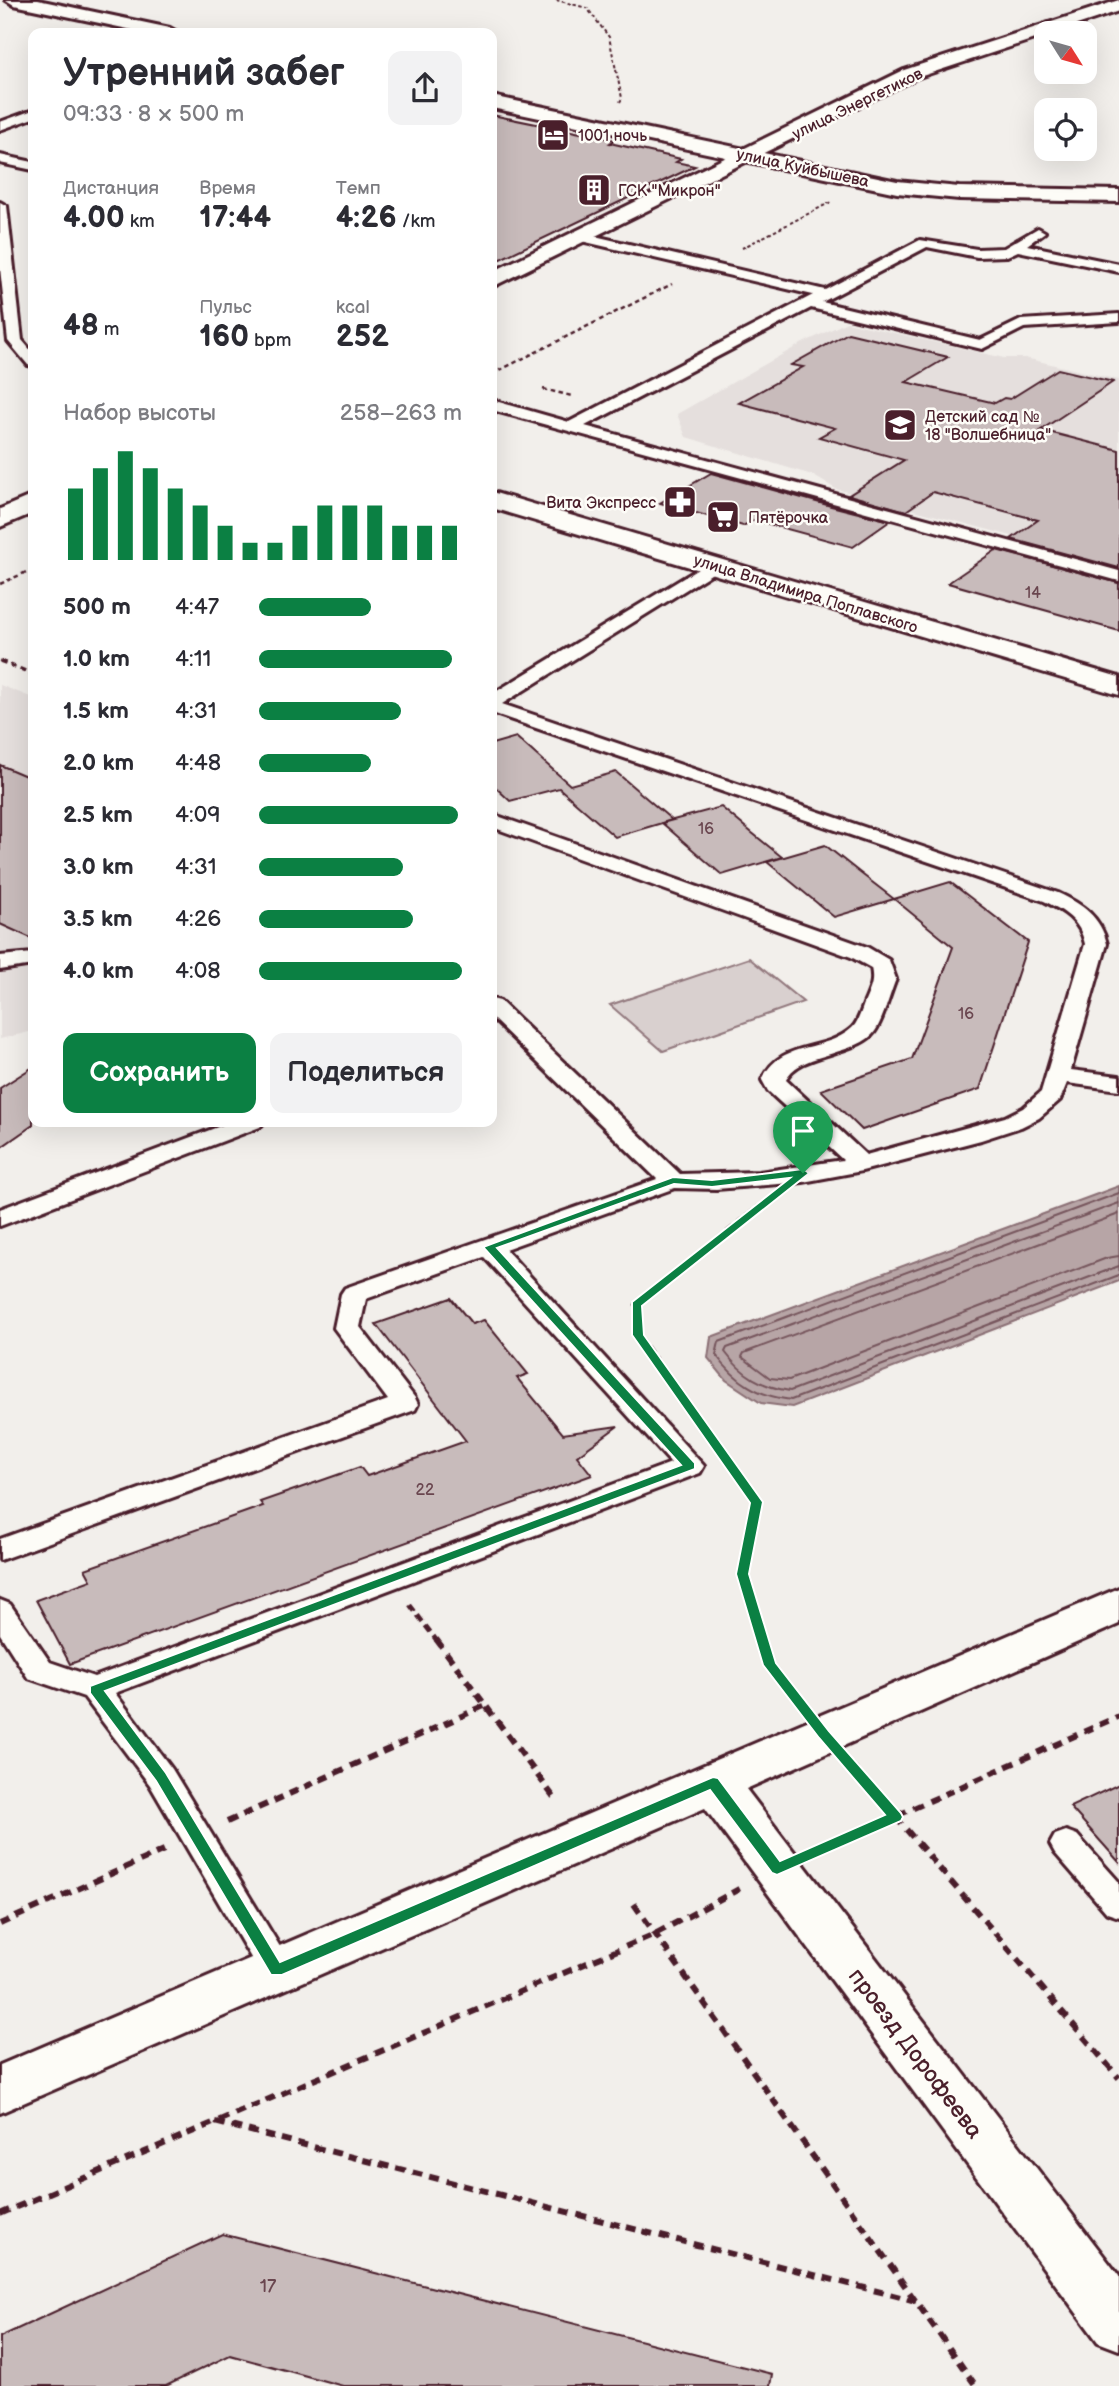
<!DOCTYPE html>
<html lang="ru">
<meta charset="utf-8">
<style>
:root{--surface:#fff;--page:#f2f2f3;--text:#2b2b33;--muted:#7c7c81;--accent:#0b8043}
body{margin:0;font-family:"Balsamiq Sans",sans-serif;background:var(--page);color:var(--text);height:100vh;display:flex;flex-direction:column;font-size:26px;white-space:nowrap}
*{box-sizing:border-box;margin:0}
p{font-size:23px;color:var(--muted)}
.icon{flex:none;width:38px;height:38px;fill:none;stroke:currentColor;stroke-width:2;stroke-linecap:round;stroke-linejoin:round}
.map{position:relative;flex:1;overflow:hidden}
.panel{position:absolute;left:28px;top:28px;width:469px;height:1099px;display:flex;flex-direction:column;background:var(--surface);border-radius:14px;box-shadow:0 7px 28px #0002}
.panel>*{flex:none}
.needle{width:46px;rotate:127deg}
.tools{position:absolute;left:1034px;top:21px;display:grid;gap:14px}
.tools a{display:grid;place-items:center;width:63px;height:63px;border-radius:14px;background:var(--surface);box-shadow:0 7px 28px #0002;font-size:35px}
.pin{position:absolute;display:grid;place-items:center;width:60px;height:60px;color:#fff;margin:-72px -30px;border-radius:50% 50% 50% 0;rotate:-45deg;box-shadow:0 0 7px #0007}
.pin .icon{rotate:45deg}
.round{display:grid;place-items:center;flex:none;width:74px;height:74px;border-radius:14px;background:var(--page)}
.summary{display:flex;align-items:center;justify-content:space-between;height:119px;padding:0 35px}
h1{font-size:38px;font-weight:800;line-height:52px}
.metrics{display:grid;grid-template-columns:repeat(3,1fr);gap:10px;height:119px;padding:7px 35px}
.metrics div{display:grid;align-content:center}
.metrics b{font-size:30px;font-weight:800}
.metrics small{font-size:19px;font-weight:400}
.metrics p{font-size:19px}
.chart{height:196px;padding:14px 35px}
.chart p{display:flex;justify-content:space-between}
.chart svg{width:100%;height:126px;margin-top:7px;stroke:var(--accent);stroke-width:6}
.action{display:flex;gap:14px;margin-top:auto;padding:14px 35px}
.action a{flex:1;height:80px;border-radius:14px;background:var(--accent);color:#fff;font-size:28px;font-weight:800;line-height:80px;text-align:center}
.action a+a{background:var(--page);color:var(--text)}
ul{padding:0 35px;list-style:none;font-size:23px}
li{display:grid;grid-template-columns:112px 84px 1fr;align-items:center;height:52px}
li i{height:18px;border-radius:9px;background:var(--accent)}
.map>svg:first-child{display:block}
.built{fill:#e5dfdd}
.green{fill:#d9d0cf;stroke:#92787d;stroke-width:2}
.water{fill:#b7a5a6;stroke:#8b6f75;stroke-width:2}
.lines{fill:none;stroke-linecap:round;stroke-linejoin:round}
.shore{stroke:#76555c;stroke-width:2}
.building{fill:#c8bbbb;stroke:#4a1f2b;stroke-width:2}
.lane-casing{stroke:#4a1f2b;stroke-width:6}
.street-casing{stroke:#4a1f2b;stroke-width:6}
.secondary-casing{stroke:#4a1f2b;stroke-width:6}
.path-far4{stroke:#4a1f2b;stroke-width:2;stroke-dasharray:3.5 2.5;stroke-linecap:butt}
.path-far3{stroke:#4a1f2b;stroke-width:2.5;stroke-dasharray:4.5 3.5;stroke-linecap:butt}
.path-far2{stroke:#4a1f2b;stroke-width:3.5;stroke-dasharray:6 4.5;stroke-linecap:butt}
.path-far1{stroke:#4a1f2b;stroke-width:4.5;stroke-dasharray:8 5;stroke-linecap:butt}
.path{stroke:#4a1f2b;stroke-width:6;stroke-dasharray:10 7;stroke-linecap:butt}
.lane{fill:#fdfcf7;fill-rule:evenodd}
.street{fill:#fdfcf7;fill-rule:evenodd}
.secondary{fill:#fdfcf7;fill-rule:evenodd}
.route{fill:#0b8043;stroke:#fff;stroke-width:2;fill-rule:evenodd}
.labels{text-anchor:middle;stroke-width:5;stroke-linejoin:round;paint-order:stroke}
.far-street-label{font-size:16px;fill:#4a1f2b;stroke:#fdfcf7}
.far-poi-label{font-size:16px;fill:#4a1f2b;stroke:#fdfcf7;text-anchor:start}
.number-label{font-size:16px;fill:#6a464f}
.near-number-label{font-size:19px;fill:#6a464f}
.near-street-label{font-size:23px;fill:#4a1f2b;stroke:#fdfcf7}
</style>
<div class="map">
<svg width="1119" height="2386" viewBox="0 0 1119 2386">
<rect width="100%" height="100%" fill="#f2efeb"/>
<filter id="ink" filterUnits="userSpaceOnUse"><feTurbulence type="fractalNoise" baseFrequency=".0143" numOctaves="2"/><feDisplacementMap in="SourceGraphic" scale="14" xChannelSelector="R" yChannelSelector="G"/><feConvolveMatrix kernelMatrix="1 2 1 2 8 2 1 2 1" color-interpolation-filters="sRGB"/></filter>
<g filter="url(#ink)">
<!-- built -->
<g class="built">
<path d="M 847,322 L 1004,358 L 1025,358 L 1119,380 L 1119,473 L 1023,539 L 836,489 L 812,475 L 686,437 L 677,414 L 801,344 Z"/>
<path d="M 0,685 L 33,698 L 33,1031 L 0,1039 Z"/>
</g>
<!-- green -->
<path class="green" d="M 749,958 L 803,1002 L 663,1051 L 610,1005 Z"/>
<!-- water -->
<path class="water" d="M 1119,1186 L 1119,1281 L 792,1407 L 761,1403 L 726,1380 L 708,1358 L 711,1337 Z"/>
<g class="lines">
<!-- shore -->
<g class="shore">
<path d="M 1119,1193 L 719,1342 L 716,1355 C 736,1382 758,1396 791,1400 L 1119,1275"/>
<path d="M 1119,1203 L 727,1348 L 725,1352 C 742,1375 762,1387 790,1391 L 1119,1266"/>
<path d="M 1119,1214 L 744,1353 L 742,1357 L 770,1378 L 789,1380 L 1107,1258 L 1119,1256"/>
</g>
</g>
<!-- building -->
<g class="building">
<path d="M 492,115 L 615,140 L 610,143 L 681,159 L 676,162 L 695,166 L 492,263 Z"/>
<path d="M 848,333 L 948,357 L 906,382 L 995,403 L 1004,398 L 1010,399 L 1058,369 L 1113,382 L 1041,430 L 1119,450 L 1119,568 L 1011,539 L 1038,520 L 933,492 L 906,511 L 849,495 L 904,460 L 819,437 L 835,428 L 739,403 L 803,367 L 791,365 Z"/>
<path d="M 711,473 L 831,506 L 890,521 L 853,547 L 754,520 L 743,526 L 660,503 Z"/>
<path d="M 996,550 L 1119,583 L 1119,631 L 948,583 Z"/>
<path d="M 516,737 L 570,785 L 616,772 L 672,820 L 615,837 L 559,788 L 510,801 L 492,784 L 492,744 Z"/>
<path d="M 0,765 L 33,779 L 33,939 L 0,924 Z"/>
<path d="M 721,807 L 751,832 L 782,857 L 722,875 L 662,823 Z"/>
<path d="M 825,845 L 859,872 L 894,899 L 834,917 L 767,862 Z"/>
<path d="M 950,882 L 1028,942 L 980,1089 L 862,1130 L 821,1090 L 912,1059 L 953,947 L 894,899 Z"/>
<path d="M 33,1067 L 33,1125 L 0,1148 L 0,1088 Z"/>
<path d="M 451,1298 L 472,1324 L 484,1320 L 528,1374 L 517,1378 L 563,1434 L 618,1426 L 577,1456 L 592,1475 L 70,1664 L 36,1600 L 91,1580 L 85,1569 L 263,1506 L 260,1502 L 360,1467 L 367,1476 L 466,1441 L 376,1324 Z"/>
<path d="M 1119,1784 L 1119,1862 L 1070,1807 Z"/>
<path d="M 222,2234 L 772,2374 L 770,2386 L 343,2386 L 230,2355 L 166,2386 L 0,2386 L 0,2337 Z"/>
</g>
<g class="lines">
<defs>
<g id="lane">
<path d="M 33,110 L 33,118 L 0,130 L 0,122 Z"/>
<path d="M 0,155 L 33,162 L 33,170 L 0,163 Z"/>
<path d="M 0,202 L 7,206 L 22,340 L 33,353 L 33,366 L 28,365 L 8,341 L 0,268 Z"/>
<path d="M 1038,228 L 1045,232 L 1027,245 L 1119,264 L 1119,272 L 1018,251 L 1007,256 L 977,257 L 927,247 L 822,302 L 980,340 L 1021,320 L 1119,314 L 1119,322 L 1024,328 L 982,349 L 811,308 L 585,426 L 1119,571 L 1119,581 L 492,410 L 492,400 L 569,422 L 813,295 L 577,240 L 577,234 L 582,233 L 825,290 L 920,240 L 977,249 L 1004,248 Z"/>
<path d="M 713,560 L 719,561 L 722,565 L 719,569 L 502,704 L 1058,893 C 1082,904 1101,917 1107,944 L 1071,1070 L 1119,1076 L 1119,1090 L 1067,1083 L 1060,1100 L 1039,1118 L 1021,1127 L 981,1140 L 862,1171 L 803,1182 L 716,1189 L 675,1188 L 505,1249 L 704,1466 L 700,1473 L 115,1693 L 172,1769 L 288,1960 L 293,1970 L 288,1980 L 276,1984 L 264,1980 L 150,1785 L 84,1697 L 28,1678 L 0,1634 L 0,1600 L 10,1604 L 50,1662 L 94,1677 L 671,1463 L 484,1257 L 366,1299 L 360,1327 L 415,1398 L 418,1404 L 415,1410 L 0,1560 L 0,1539 L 388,1400 L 334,1328 L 341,1294 L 345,1288 L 657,1179 L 492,1018 L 492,999 L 500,1001 L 680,1174 L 759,1172 L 843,1160 L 768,1091 L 762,1080 C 780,1039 823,1054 852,1028 C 859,1022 862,1007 866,999 C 871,987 874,981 871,968 L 851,957 L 492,827 L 492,814 L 867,947 L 889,960 L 896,979 C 890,993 882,1025 872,1035 C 850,1056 796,1054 786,1080 L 866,1155 L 1005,1117 L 1023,1108 L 1041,1092 L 1085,944 C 1080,920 1064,911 1044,901 L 492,713 L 492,694 Z"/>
<path d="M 33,953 L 33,965 L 0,970 L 0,956 Z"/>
<path d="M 231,1122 L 264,1122 L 260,1127 L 0,1226 L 0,1209 Z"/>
<path d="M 1066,1831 L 1077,1835 L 1119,1882 L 1119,1917 L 1107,1913 L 1055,1853 L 1050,1844 L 1055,1835 Z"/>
</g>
<g id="street">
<path d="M 1119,0 L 1119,11 L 916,78 L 492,287 L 492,272 L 904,70 Z"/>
<path d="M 33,495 L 33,513 L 0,527 L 0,509 Z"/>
</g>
<g id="secondary">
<path d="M 6,0 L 38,0 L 170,28 L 179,33 L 147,33 L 14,5 Z"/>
<path d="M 492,96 L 897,181 L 959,187 L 1119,190 L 1119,202 L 959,199 L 897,193 L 492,108 Z"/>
<path d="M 492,492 L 1119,677 L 1119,695 L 492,508 Z"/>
<path d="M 1119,1588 L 1119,1624 L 746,1789 L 1119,2276 L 1119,2350 L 1098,2342 L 705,1808 L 0,2113 L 0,2065 Z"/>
</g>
</defs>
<!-- lane casing -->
<use href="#lane" class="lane-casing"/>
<!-- street casing -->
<use href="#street" class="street-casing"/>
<!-- secondary casing -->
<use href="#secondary" class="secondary-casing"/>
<!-- path-far4 -->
<g class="path-far4">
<path d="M 556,0 L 587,8 L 609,37 L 622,98 L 620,102"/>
<path d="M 742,248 L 831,202"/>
</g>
<!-- path-far3 -->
<g class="path-far3">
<path d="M 492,374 L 672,284"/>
<path d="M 543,389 L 572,396"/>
<path d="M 0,584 L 33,569"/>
</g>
<!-- path-far2 -->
<path class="path-far2" d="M 0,661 L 33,674"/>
<!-- path-far1 -->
<g class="path-far1">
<path d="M 711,1438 L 638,1335 L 636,1305 L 759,1207"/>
<path d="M 726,1459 L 757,1502 L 743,1574 L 763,1641"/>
<path d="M 410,1605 L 437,1641"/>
</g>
<!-- path -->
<g class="path">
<path d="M 436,1639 L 556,1800"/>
<path d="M 762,1639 L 770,1665 L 799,1702"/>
<path d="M 851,1765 L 1119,2078"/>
<path d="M 227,1822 L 484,1706"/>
<path d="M 820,1850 L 1119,1716"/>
<path d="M 634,1904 L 976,2386"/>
<path d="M 0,1924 L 164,1850"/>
<path d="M 215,2122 L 916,2301"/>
<path d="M 0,2214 L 655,1934 L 739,1889"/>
</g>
<!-- lane -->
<use href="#lane" class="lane"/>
<!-- street -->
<use href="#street" class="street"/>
<!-- secondary -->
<use href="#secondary" class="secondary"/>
</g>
</g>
<!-- route -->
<path class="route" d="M 803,1169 L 809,1173 L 807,1175 L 642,1306 L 644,1335 L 763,1502 L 749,1574 L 776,1663 L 829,1731 L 901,1813 L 903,1817 L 901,1821 L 777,1875 L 772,1873 L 710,1790 L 282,1975 L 271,1975 L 156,1781 L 90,1693 L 90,1686 L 681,1465 L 483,1247 L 673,1177 L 712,1180 ZM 790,1178 L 632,1302 L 632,1335 L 750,1503 L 736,1574 L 763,1665 L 819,1738 L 885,1815 L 780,1861 L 718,1778 L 713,1777 L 280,1962 L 166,1773 L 105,1691 L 695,1469 L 695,1463 L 497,1248 L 674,1184 L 712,1187 Z"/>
<!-- icons -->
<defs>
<symbol id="hotel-square" viewBox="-11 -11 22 22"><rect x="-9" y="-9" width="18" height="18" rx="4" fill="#4a1f2b" stroke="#fdfcf7"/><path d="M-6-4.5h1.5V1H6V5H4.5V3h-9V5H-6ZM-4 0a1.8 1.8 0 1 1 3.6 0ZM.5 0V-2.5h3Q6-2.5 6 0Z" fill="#fff"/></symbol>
<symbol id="building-square" viewBox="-11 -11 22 22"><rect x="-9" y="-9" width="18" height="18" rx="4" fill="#4a1f2b" stroke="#fdfcf7"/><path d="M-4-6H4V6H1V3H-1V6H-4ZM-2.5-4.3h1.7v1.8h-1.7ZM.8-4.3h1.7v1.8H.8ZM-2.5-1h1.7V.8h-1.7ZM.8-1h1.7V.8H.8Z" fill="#fff"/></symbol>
<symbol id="school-square" viewBox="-11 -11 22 22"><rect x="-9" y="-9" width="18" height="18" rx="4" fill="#4a1f2b" stroke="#fdfcf7"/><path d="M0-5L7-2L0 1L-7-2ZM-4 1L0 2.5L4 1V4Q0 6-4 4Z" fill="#fff"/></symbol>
<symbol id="pharmacy-square" viewBox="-11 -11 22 22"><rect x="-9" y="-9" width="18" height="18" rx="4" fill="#4a1f2b" stroke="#fdfcf7"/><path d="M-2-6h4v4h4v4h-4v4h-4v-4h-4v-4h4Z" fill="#fff"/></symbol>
<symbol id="supermarket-square" viewBox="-11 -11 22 22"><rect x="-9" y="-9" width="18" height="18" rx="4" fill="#4a1f2b" stroke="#fdfcf7"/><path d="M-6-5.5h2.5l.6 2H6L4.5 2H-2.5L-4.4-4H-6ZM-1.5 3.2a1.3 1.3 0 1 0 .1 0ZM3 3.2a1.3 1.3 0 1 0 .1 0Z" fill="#fff"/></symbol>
</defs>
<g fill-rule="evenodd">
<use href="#hotel-square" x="534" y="116" width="38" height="38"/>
<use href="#building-square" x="575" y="171" width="38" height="38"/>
<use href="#school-square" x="881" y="406" width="38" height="38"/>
<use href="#pharmacy-square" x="661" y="483" width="38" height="38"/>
<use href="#supermarket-square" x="704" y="498" width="38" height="38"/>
</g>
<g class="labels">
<!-- far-street labels -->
<g class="far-street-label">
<text transform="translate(857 103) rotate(-26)" y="6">улица Энергетиков</text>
<text transform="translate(803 167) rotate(12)" y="6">улица Куйбышева</text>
<text transform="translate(806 593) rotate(17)" y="6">улица Владимира Поплавского</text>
</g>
<!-- far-poi labels -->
<g class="far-poi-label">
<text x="578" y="141">1001 ночь</text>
<text x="618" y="196">ГСК "Микрон"</text>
<text x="925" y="422">Детский сад №<tspan x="925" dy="18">18 "Волшебница"</tspan></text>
<text x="656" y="508" text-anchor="end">Вита Экспресс</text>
<text x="748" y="523">Пятёрочка</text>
</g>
<!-- number labels -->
<g class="number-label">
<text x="1033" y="598">14</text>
<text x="706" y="834">16</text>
<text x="966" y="1019">16</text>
<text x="425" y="1495">22</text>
</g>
<!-- near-number labels -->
<g class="near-number-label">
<text x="268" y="2292">17</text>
</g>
<!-- near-street labels -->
<g class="near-street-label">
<text transform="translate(916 2053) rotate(53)" y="8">проезд Дорофеева</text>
</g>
</g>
</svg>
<div class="tools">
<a><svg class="needle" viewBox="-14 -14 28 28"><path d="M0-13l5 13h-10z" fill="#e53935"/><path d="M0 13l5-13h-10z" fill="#7c7c81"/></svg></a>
<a><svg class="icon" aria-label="locate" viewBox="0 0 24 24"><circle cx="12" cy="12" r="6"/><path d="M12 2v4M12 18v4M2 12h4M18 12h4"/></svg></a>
</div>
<div class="pin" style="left:803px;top:1173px;background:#1e9e55"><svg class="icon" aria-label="arrive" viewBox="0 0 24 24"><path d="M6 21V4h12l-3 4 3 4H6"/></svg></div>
<section class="panel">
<div class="summary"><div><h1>Утренний забег</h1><p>09:33 · 8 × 500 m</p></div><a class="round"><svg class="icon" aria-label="share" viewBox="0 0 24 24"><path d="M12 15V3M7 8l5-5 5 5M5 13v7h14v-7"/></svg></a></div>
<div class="metrics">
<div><p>Дистанция</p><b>4.00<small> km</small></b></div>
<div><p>Время</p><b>17:44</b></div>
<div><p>Темп</p><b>4:26<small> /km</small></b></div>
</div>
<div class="metrics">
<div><b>48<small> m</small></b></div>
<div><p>Пульс</p><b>160<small> bpm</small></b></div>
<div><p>kcal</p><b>252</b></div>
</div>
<div class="chart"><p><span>Набор высоты</span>258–263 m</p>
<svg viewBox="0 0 160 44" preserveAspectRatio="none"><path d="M5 44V19M15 44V12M25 44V6M35 44V12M45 44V19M55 44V25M65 44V32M75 44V38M85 44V38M95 44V32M105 44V25M115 44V25M125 44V25M135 44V32M145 44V32M155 44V32"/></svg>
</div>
<ul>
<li><b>500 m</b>4:47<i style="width:55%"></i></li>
<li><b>1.0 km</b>4:11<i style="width:95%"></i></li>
<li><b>1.5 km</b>4:31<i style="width:70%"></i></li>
<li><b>2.0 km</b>4:48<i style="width:55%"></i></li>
<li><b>2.5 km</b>4:09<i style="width:98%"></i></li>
<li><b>3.0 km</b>4:31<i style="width:71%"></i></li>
<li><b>3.5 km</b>4:26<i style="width:76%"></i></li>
<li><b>4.0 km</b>4:08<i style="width:100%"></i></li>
</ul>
<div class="action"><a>Сохранить</a><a>Поделиться</a></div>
</section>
</div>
